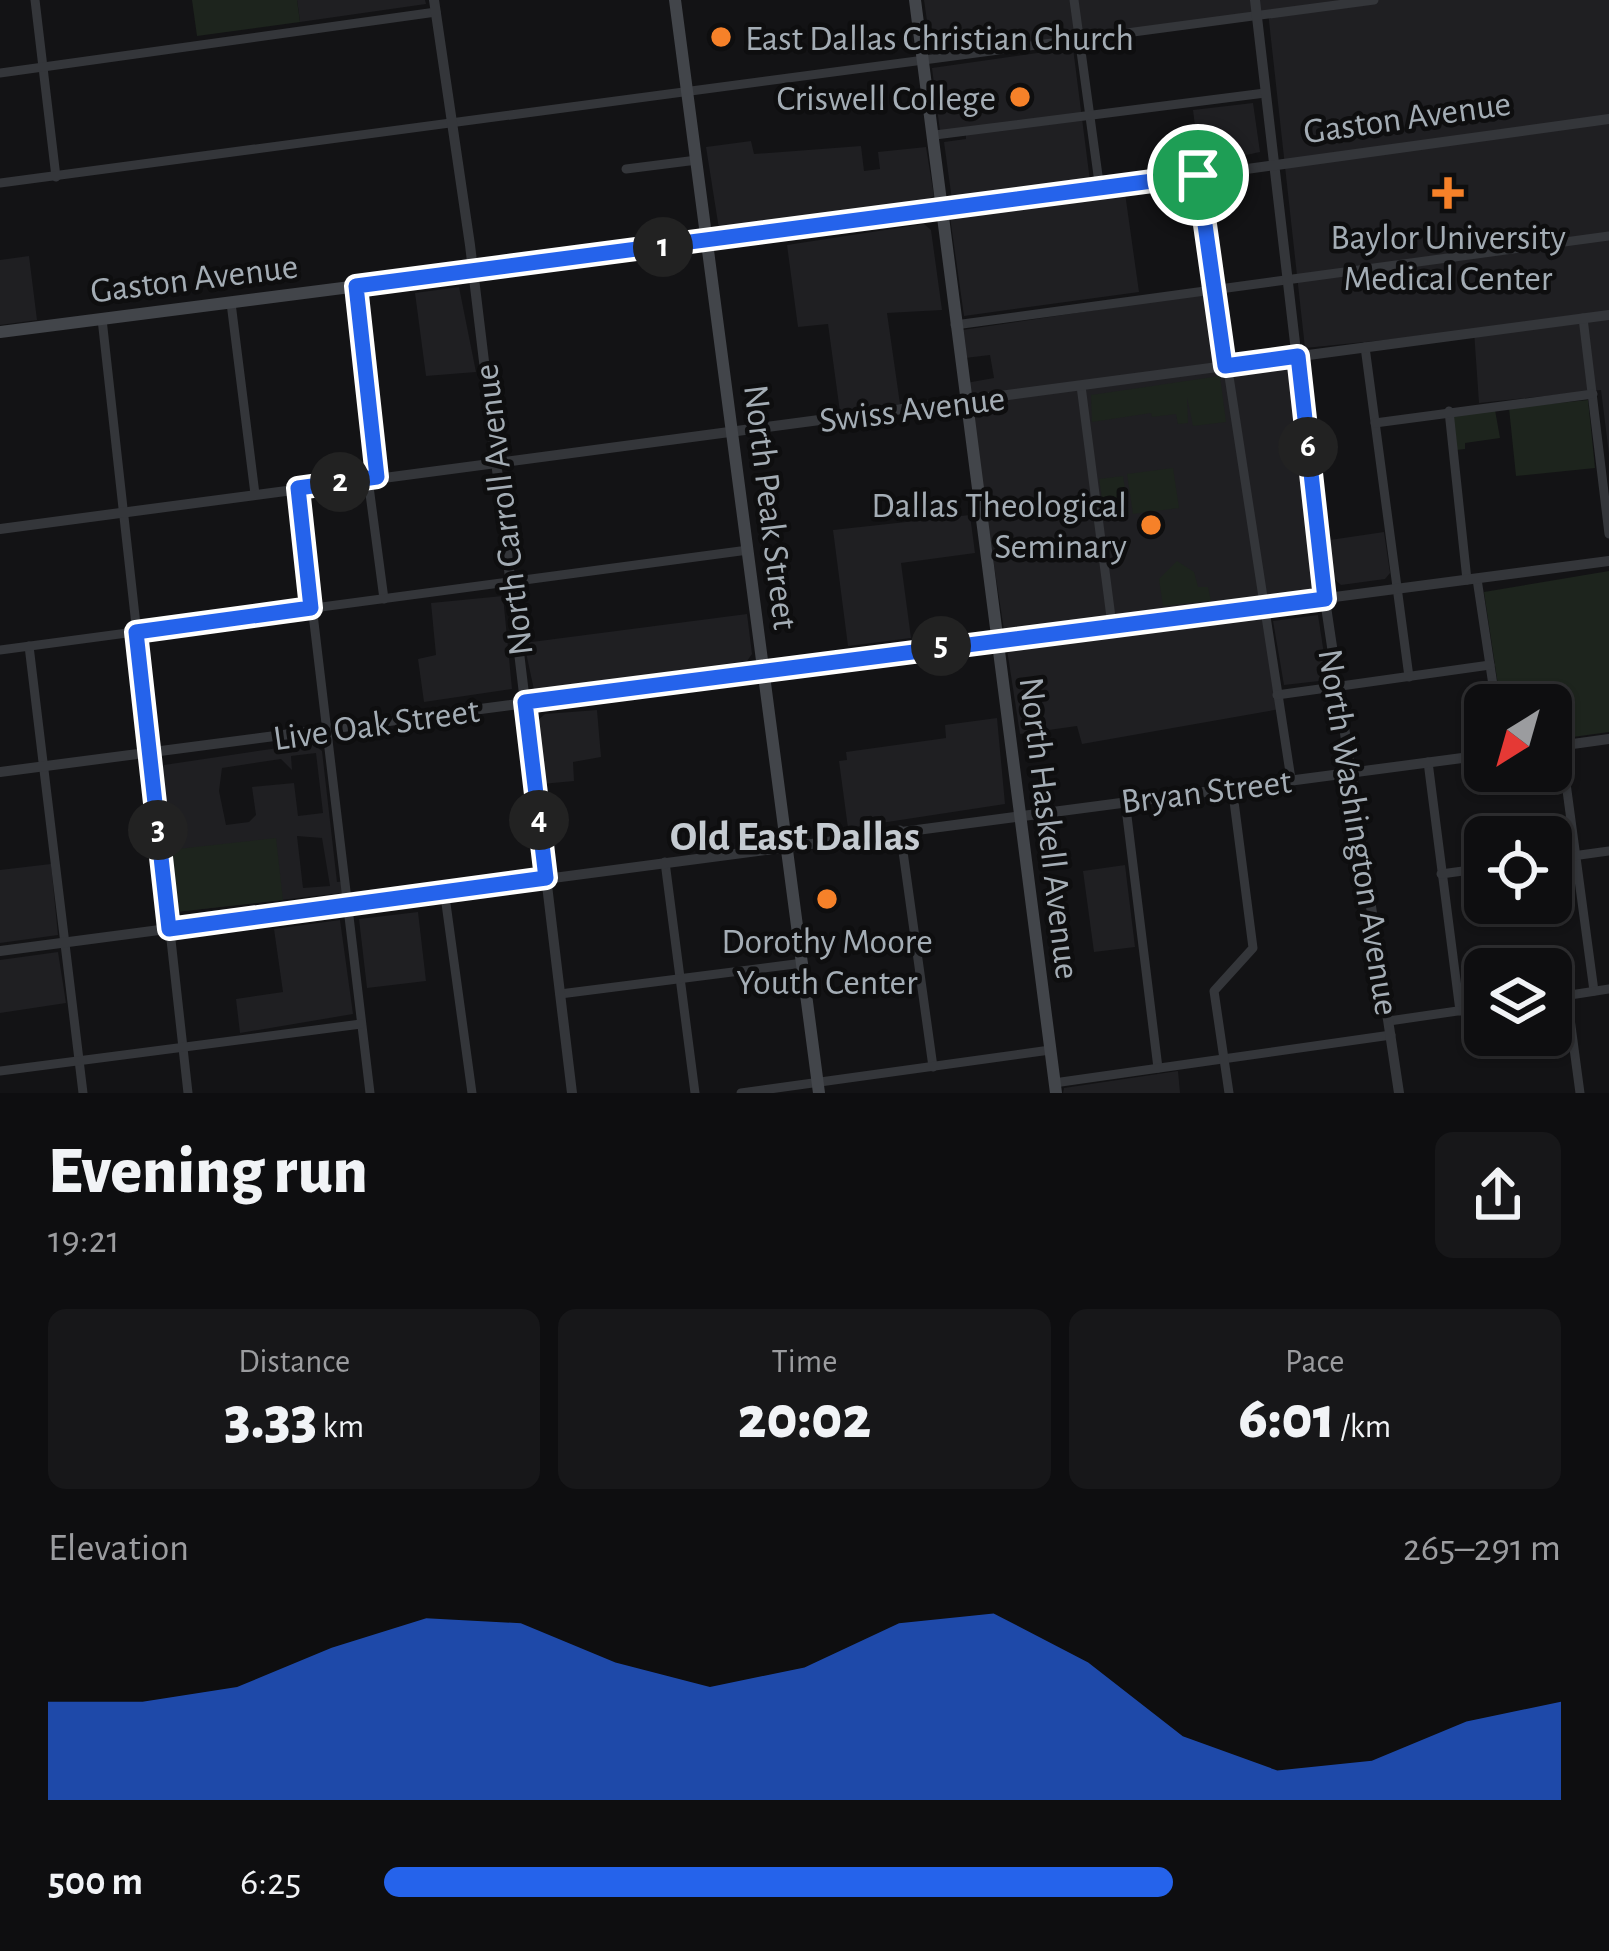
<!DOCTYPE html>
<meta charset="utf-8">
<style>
:root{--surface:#0e0e10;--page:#171719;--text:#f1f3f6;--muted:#9b9c9f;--line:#2e2e30;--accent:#2563eb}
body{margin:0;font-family:"Alegreya Sans",sans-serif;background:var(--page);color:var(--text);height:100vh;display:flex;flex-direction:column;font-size:45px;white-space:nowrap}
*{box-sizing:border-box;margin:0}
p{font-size:39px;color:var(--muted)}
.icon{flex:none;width:66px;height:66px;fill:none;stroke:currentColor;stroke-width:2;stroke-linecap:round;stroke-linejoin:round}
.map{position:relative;height:1093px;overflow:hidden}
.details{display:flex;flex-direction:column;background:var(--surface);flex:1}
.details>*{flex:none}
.needle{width:78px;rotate:217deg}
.tools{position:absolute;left:1464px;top:684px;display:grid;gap:24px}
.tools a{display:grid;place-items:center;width:108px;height:108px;border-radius:18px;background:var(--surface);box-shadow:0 3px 9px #0004,0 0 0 3px var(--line);font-size:60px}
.pin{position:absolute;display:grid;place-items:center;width:102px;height:102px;color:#fff;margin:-51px;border:6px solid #fff;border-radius:50%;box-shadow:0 3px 12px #0007}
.km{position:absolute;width:60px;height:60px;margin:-30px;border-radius:50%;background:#222;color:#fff;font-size:33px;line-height:60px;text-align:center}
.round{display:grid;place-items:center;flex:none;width:126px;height:126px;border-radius:18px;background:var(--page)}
.headline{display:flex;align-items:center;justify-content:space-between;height:204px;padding:0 48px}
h1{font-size:66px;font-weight:800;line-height:90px}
.metrics{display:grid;grid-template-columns:repeat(3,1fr);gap:18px;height:204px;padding:12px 48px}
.metrics div{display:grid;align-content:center;border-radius:18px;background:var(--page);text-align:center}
.metrics b{font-size:60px;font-weight:800}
.metrics small{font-size:33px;font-weight:400}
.metrics p{font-size:33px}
.chart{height:336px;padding:24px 48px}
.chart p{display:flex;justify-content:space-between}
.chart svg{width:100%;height:216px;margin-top:12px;fill:var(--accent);opacity:.7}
ul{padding:0 48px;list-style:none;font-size:39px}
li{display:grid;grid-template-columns:192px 144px 1fr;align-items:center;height:90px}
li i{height:30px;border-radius:15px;background:var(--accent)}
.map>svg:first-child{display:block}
.built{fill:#1f1f22;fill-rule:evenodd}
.green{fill:#1d241d}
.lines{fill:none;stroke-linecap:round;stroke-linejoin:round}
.minor{stroke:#34363a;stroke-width:9}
.tertiary{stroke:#34363a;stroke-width:10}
.secondary{stroke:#42454a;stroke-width:12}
.route-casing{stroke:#fff;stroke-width:24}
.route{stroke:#2563eb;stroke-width:15}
.poi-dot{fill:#f68129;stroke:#0e0e0f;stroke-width:4.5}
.labels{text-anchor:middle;stroke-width:9;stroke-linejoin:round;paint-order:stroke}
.poi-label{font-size:36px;fill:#a4adb5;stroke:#0e0e0f;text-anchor:end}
.street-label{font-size:36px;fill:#a4adb5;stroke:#0e0e0f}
.quarter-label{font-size:42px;font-weight:bold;fill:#c5cbd1;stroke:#0e0e0f}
</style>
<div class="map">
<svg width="1609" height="1093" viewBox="0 0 1609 1093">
<rect width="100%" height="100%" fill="#131315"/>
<!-- built -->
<g class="built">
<path d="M 297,0 L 425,0 L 426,4 L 300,22 Z"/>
<path d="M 924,0 L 1609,0 L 1609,454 L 1601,390 L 1479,403 L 1474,331 L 1305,348 L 1268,12 L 932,55 Z"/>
<path d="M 1073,48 L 1090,181 L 952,200 L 944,142 L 966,139 L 966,130 L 940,131 L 932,68 Z"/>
<path d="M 1253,103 L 1260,152 L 1200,165 L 1193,110 Z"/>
<path d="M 751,141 L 754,154 L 861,146 L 864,171 L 880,169 L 878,152 L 926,147 L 934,196 L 921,202 L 719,229 L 706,147 Z"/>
<path d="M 1125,193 L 1139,292 L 964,316 L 950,217 Z"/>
<path d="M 924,224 L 931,230 L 942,310 L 887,313 L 900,404 L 840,412 L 828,324 L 798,327 L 787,245 Z"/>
<path d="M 29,256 L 37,320 L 0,325 L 0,260 Z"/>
<path d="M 459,287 L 476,372 L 426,376 L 415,293 Z"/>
<path d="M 1210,293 L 1221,370 L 1293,358 L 1322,594 L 1263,609 L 1280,709 L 1082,744 L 1077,726 L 1020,734 L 966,383 L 994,378 L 990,355 L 965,358 L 962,330 Z"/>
<path d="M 970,515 L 975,553 L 901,563 L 911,638 L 848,646 L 833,530 Z"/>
<path d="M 1384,532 L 1390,573 L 1385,579 L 1341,585 L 1334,579 L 1330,540 Z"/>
<path d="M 503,596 L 512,689 L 424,702 L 418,659 L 436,655 L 431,603 Z"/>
<path d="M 747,614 L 752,654 L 747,661 L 534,690 L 524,643 Z"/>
<path d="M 1318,615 L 1328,680 L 1284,685 L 1273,621 Z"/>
<path d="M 597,710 L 601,757 L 573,762 L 574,781 L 542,784 L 537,721 L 545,714 Z"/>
<path d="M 997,718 L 1005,804 L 848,828 L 839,761 L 847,760 L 846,752 L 946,738 L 945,725 Z"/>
<path d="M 312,743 L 322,751 L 337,882 L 349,881 L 350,892 L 176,912 L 160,771 L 164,765 ZM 316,753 L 323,813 L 298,816 L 294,783 L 252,787 L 256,815 L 249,822 L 226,825 L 219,791 L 222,768 L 281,759 L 292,770 L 291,756 ZM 297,836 L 322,838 L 330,886 L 303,888 Z"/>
<path d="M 51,864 L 58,935 L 0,943 L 0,870 Z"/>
<path d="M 1125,865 L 1135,947 L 1094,952 L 1083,871 Z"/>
<path d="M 418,912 L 426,981 L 367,988 L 359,919 Z"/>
<path d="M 340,920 L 353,1014 L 240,1033 L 236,999 L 283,992 L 274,929 Z"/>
<path d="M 58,952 L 66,1003 L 0,1013 L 0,960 Z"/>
<path d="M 1178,1071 L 1180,1093 L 1063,1093 L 1064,1088 Z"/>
</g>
<!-- green -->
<g class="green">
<path d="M 192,0 L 297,0 L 300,22 L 197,36 Z"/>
<path d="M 1220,376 L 1226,422 L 1193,426 L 1187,397 L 1188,423 L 1178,424 L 1176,414 L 1152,417 L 1151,413 L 1092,422 L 1091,395 Z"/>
<path d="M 1588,400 L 1595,468 L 1516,476 L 1509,408 Z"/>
<path d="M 1495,410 L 1500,438 L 1465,443 L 1465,449 L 1456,450 L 1452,414 Z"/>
<path d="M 1173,468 L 1179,508 L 1133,514 L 1127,474 Z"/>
<path d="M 1123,476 L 1129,514 L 1105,517 L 1099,479 Z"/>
<path d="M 1177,561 L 1194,572 L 1198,587 L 1208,587 L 1211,601 L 1163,606 L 1159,579 Z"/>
<path d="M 1609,571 L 1609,732 L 1551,740 L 1551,705 L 1501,705 L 1484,592 Z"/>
<path d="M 276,838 L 283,900 L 176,912 L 169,850 Z"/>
</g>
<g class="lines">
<!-- minor -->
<g class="minor">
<path d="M 35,0 L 56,177"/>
<path d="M 1074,0 L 1100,190"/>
<path d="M 0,73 L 436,12"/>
<path d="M 935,135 L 1265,93"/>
<path d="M 626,169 L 697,160"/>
<path d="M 1198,175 L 1291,779"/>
<path d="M 0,183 L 1374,0"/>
<path d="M 356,286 L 378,477"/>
<path d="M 231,303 L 255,494"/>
<path d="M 1583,318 L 1609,534"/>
<path d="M 102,319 L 188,1093"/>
<path d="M 955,325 L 1609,236"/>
<path d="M 1365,347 L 1409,677"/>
<path d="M 1081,386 L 1112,625"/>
<path d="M 1449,411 L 1467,580"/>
<path d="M 1375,423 L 1593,394"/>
<path d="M 368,479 L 384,599"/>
<path d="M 298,488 L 370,1093"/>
<path d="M 1477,579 L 1496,705"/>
<path d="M 29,646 L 83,1093"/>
<path d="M 0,650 L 748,550"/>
<path d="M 1277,695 L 1490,665"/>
<path d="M 1561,746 L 1594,991"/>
<path d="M 1428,762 L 1460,1011"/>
<path d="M 1125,800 L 1158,1068"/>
<path d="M 900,830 L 933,1067"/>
<path d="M 1551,859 L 1609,851"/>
<path d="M 665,862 L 695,1093"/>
<path d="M 1441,874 L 1485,868"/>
<path d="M 444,889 L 472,1093"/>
<path d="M 560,994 L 803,963"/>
<path d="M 1567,996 L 1580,1093"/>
<path d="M 1551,998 L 1609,989"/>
<path d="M 1389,1021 L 1485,1007"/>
<path d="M 0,1071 L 361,1024"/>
<path d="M 1054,1083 L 1391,1035"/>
<path d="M 741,1093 L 1050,1050"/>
<path d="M 1229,1093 L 1214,991 L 1253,948 L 1232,786"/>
</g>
<!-- tertiary -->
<g class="tertiary">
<path d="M 434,0 L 470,245 L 572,1093"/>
<path d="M 1255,0 L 1325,600 L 1399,1093"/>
<path d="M 943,211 L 1609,119"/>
<path d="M 0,529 L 1609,315"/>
<path d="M 1551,747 L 1609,739"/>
<path d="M 0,772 L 1609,561"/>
<path d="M 0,951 L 1485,755"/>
</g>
<!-- secondary -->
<g class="secondary">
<path d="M 675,0 L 819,1093"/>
<path d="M 915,0 L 1056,1093"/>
<path d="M 0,332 L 943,211"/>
</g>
</g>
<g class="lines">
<defs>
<path id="route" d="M 1198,175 L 1225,366 L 1298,356 L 1325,599 L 525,702 L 546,878 L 169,929 L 136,632 L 311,608 L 298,488 L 377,477 L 356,286 Z"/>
</defs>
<!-- route casing -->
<use href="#route" class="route-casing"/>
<!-- route -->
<use href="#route" class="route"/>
</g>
<!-- markers -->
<g class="poi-dot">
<circle cx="721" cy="37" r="12"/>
<circle cx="1020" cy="97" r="12"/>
<path d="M1442 175h12v12h12v12h-12v12h-12v-12h-12v-12h12z"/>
<circle cx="1151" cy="525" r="12"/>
<circle cx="827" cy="899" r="12"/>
</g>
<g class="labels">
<!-- poi labels -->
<g class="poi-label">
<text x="745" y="50" text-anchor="start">East Dallas Christian Church</text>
<text x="996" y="110">Criswell College</text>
<text x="1448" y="249" text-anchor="middle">Baylor University<tspan x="1448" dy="41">Medical Center</tspan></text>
<text x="1127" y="517">Dallas Theological<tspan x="1127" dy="41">Seminary</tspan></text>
<text x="827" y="953" text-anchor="middle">Dorothy Moore<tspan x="827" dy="41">Youth Center</tspan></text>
</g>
<!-- street labels -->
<g class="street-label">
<text transform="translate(1407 116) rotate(-8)" y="13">Gaston Avenue</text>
<text transform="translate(194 277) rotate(-7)" y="13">Gaston Avenue</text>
<text transform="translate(912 408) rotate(-7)" y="13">Swiss Avenue</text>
<text transform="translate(772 507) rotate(83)" y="13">North Peak Street</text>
<text transform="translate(502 510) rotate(-97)" y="13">North Carroll Avenue</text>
<text transform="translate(376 723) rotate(-8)" y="13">Live Oak Street</text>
<text transform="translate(1206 790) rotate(-7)" y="13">Bryan Street</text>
<text transform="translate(1051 828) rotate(83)" y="13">North Haskell Avenue</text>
<text transform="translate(1360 832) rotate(81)" y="13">North Washington Avenue</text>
</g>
<!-- quarter labels -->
<g class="quarter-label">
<text x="795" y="850">Old East Dallas</text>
</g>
</g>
</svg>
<div class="tools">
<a><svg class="needle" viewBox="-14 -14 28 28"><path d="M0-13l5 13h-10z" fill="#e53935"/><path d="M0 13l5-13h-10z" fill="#9b9c9f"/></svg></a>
<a><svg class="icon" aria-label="locate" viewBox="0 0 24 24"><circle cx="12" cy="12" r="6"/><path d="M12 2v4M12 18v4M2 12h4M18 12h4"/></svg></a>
<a><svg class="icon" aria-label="layers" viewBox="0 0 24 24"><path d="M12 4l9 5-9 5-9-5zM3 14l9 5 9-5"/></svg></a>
</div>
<div class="pin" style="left:1198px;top:175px;background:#1e9e55"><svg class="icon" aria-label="arrive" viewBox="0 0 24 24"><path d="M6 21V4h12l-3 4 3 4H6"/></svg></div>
<b class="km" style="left:663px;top:247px">1</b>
<b class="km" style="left:340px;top:482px">2</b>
<b class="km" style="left:158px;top:830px">3</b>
<b class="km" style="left:539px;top:820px">4</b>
<b class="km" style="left:941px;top:646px">5</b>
<b class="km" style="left:1308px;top:447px">6</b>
</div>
<section class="details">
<div class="headline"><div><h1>Evening run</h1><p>19:21</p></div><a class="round"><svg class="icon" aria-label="share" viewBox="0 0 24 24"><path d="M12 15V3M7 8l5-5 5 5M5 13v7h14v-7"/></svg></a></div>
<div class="metrics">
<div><p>Distance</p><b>3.33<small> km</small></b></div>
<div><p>Time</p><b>20:02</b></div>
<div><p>Pace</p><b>6:01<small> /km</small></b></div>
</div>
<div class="chart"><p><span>Elevation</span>265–291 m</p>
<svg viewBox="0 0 160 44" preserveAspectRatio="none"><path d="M0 44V24L10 24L20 21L30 13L40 7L50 8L60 16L70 21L80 17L90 8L100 6L110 16L120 31L130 38L140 36L150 28L160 24V44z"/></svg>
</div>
<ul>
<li><b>500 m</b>6:25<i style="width:67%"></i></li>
</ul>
</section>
